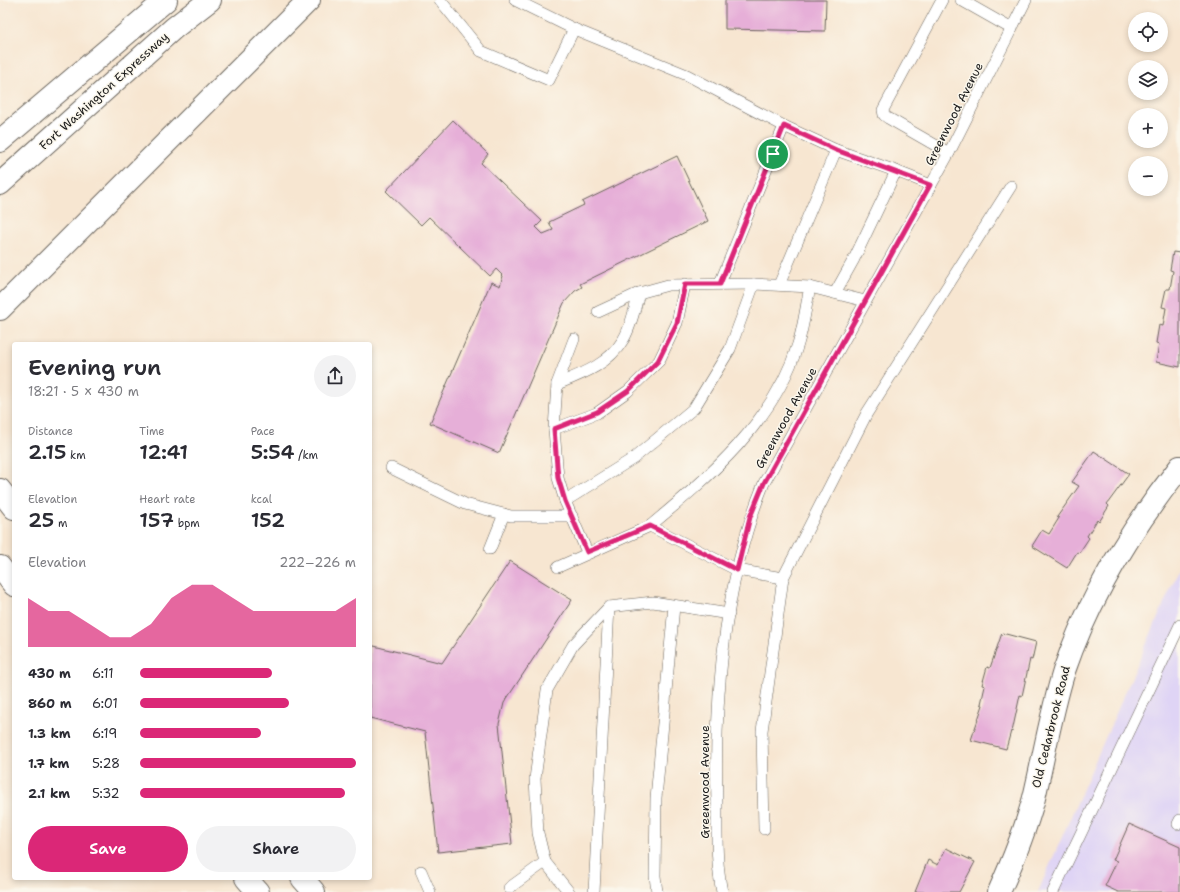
<!DOCTYPE html>
<meta charset="utf-8">
<style>
:root{--surface:#fff;--page:#f2f2f3;--text:#2b2b33;--muted:#7c7c81;--accent:#db2777}
body{margin:0;font-family:"Shantell Sans",sans-serif;background:var(--page);color:var(--text);height:100vh;display:flex;flex-direction:column;font-size:15px;white-space:nowrap}
*{box-sizing:border-box;margin:0}
p{font-size:13px;color:var(--muted)}
.icon{flex:none;width:22px;height:22px;fill:none;stroke:currentColor;stroke-width:2;stroke-linecap:round;stroke-linejoin:round}
.map{position:relative;flex:1;overflow:hidden}
.side{position:absolute;left:12px;top:342px;width:360px;height:538px;display:flex;flex-direction:column;background:var(--surface);border-radius:4px;box-shadow:0 2px 6px #0003}
.side>*{flex:none}
.controls{position:absolute;left:1128px;top:12px;display:grid;gap:8px}
.controls a{display:grid;place-items:center;width:40px;height:40px;border-radius:50%;background:var(--surface);box-shadow:0 2px 6px #0003;font-size:20px}
.pin{position:absolute;display:grid;place-items:center;width:34px;height:34px;color:#fff;margin:-17px;border:2px solid #fff;border-radius:50%;box-shadow:0 1px 4px #0007}
.round{display:grid;place-items:center;flex:none;width:42px;height:42px;border-radius:21px;background:var(--page)}
.summary{display:flex;align-items:center;justify-content:space-between;height:68px;padding:0 16px}
h1{font-size:22px;font-weight:600;line-height:30px}
.figures{display:grid;grid-template-columns:repeat(3,1fr);gap:6px;height:68px;padding:4px 16px}
.figures div{display:grid;align-content:center}
.figures b{font-size:20px;font-weight:600}
.figures small{font-size:11px;font-weight:400}
.figures p{font-size:11px}
.chart{height:112px;padding:8px 16px}
.chart p{display:flex;justify-content:space-between}
.chart svg{width:100%;height:72px;margin-top:4px;fill:var(--accent);opacity:.7}
.action{display:flex;gap:8px;margin-top:auto;padding:8px 16px}
.action a{flex:1;height:46px;border-radius:24px;background:var(--accent);color:#fff;font-size:16px;font-weight:600;line-height:46px;text-align:center}
.action a+a{background:var(--page);color:var(--text)}
ul{padding:0 16px;list-style:none;font-size:13px}
li{display:grid;grid-template-columns:64px 48px 1fr;align-items:center;height:30px}
li i{height:10px;border-radius:5px;background:var(--accent)}
.map>svg:first-child{display:block}
.built{fill:#dfd4f5}
.building{fill:#e6afd8}
.lines{fill:none;stroke-linecap:round;stroke-linejoin:round}
.service-casing{stroke:#69635b;stroke-width:12}
.minor-casing{stroke:#69635b;stroke-width:24}
.secondary-casing{stroke:#69635b;stroke-width:24}
.trunk-casing{stroke:#69635b;stroke-width:24}
.motorway-casing{stroke:#69635b;stroke-width:24}
.service{stroke:#fff;stroke-width:11}
.minor{stroke:#fff;stroke-width:22}
.secondary{stroke:#fff;stroke-width:22}
.trunk{stroke:#fff;stroke-width:22}
.motorway{stroke:#fff;stroke-width:22}
.route-casing{stroke:#fff;stroke-width:8}
.route{stroke:#db2777;stroke-width:5}
.labels{text-anchor:middle;stroke-width:3;stroke-linejoin:round;paint-order:stroke}
.street-label{font-size:12px;fill:#1c1c1c;stroke:#fbf7ec}
</style>
<div class="map">
<svg width="1180" height="892" viewBox="0 0 1180 892">
<rect width="100%" height="100%" fill="#fbf7ec"/>
<filter id="ink" filterUnits="userSpaceOnUse"><feTurbulence type="fractalNoise" baseFrequency=".025" numOctaves="2"/><feDisplacementMap in="SourceGraphic" scale="8" xChannelSelector="R" yChannelSelector="G"/><feConvolveMatrix kernelMatrix="1 2 1 2 8 2 1 2 1" color-interpolation-filters="sRGB"/></filter>
<filter id="wash" filterUnits="userSpaceOnUse"><feTurbulence type="fractalNoise" baseFrequency=".012" numOctaves="4" result="noise"/><feDisplacementMap in="SourceGraphic" scale="16" xChannelSelector="R" yChannelSelector="G"/><feGaussianBlur stdDeviation="0.9" result="paint"/><feColorMatrix in="noise" values="0 0 0 0 0 0 0 0 0 0 0 0 0 0 0 0 0 1.4 0 .05"/><feComposite in="paint" operator="in"/></filter>
<g filter="url(#wash)">
<rect width="100%" height="100%" fill="#f7e6d1"/>
<!-- built -->
<path class="built" d="M 1180,567 L 1180,892 L 1038,892 Z"/>
<g id="blocks">
<!-- building -->
<g class="building">
<path d="M 725,0 L 826,0 L 825,31 L 725,29 Z"/>
<path d="M 453,120 L 488,154 L 481,163 L 542,221 L 536,227 L 543,234 L 553,230 L 549,222 L 584,205 L 582,202 L 677,156 L 708,221 L 580,284 L 582,287 L 575,291 L 564,303 L 499,453 L 430,423 L 491,282 L 500,286 L 503,276 L 496,269 L 490,276 L 429,217 L 421,225 L 386,191 Z"/>
<path d="M 1173,252 L 1180,253 L 1180,367 L 1156,362 L 1159,344 L 1156,343 L 1159,325 L 1163,326 L 1166,308 L 1162,307 L 1166,289 L 1170,289 L 1173,271 L 1170,270 Z"/>
<path d="M 1094,451 L 1129,474 L 1107,504 L 1109,506 L 1099,522 L 1097,520 L 1087,536 L 1089,538 L 1079,553 L 1077,552 L 1067,568 L 1032,546 L 1042,530 L 1049,534 L 1059,518 L 1057,517 L 1079,486 L 1072,482 Z"/>
<path d="M 510,561 L 572,600 L 504,703 L 499,724 L 512,844 L 438,852 L 425,732 L 370,718 L 370,645 L 442,663 Z"/>
<path d="M 1002,633 L 1036,642 L 1032,660 L 1030,659 L 1022,696 L 1020,695 L 1012,732 L 1011,731 L 1006,749 L 971,740 L 983,705 L 981,704 L 985,686 L 982,685 L 987,667 L 990,668 Z"/>
<path d="M 1129,824 L 1180,847 L 1180,892 L 1118,892 L 1105,886 L 1117,861 L 1113,860 Z"/>
<path d="M 946,848 L 975,862 L 959,892 L 915,892 L 928,860 L 938,865 Z"/>
</g>
</g>
</g>
<g filter="url(#ink)">
<use href="#blocks" fill-opacity="0" stroke="#69635b" stroke-width="1"/>
<g class="lines">
<defs>
<g id="service">
<path d="M 440,0 L 481,51 L 549,80 L 574,29"/>
<path d="M 515,0 L 574,29 L 687,75 L 784,126 L 836,150"/>
<path d="M 942,0 L 883,110 L 884,115 L 888,118 L 949,153"/>
<path d="M 961,0 L 1012,29"/>
<path d="M 896,171 L 931,185"/>
<path d="M 720,283 L 784,126"/>
<path d="M 779,285 L 836,150 L 896,171 L 854,259 L 835,293"/>
<path d="M 810,287 L 865,301"/>
<path d="M 598,312 L 639,293 L 668,285 L 754,284"/>
<path d="M 557,384 C 582,374 608,365 623,340 C 631,328 635,307 639,293"/>
<path d="M 554,429 L 597,413 L 628,391 L 659,361 L 677,323 L 685,284"/>
<path d="M 391,468 L 465,504 L 511,516 L 572,516"/>
<path d="M 565,501 L 558,478 L 554,429 L 557,384 L 574,339"/>
<path d="M 490,549 L 504,514"/>
<path d="M 587,552 L 565,501 L 634,458 L 694,408 L 730,349 L 754,284 L 810,287 C 806,305 804,325 798,344 C 775,421 710,476 650,526"/>
<path d="M 558,567 L 650,526 L 737,570 L 783,578 L 762,731 L 764,829"/>
<path d="M 783,578 L 867,413 L 1011,186"/>
<path d="M 1178,824 L 1180,820"/>
<path d="M 545,862 L 538,833 L 535,779 L 547,690 L 573,645 L 609,607"/>
<path d="M 421,871 L 430,892"/>
<path d="M 509,888 L 545,862 L 569,892"/>
<path d="M 594,892 L 609,607 L 653,602 L 729,614"/>
<path d="M 657,892 L 655,876 L 656,798 L 674,606"/>
<path d="M 722,892 C 716,863 717,834 717,804 C 714,697 723,584 764,483 L 949,153 L 1026,0"/>
<path d="M 1053,892 L 1180,625"/>
</g>
<path id="minor" d="M 999,892 C 1013,861 1025,831 1034,798 C 1044,756 1051,713 1064,671 C 1090,595 1131,529 1180,467"/>
<g id="secondary">
<path d="M 0,490 L 14,508"/>
<path d="M 0,567 L 14,585"/>
<path d="M 246,878 L 258,892"/>
<path d="M 302,878 L 314,892"/>
</g>
<path id="trunk" d="M 0,309 L 309,0"/>
<g id="motorway">
<path d="M 0,141 L 166,0"/>
<path d="M 0,184 L 174,28 L 210,0"/>
</g>
</defs>
<!-- service casing -->
<use href="#service" class="service-casing"/>
<!-- minor casing -->
<use href="#minor" class="minor-casing"/>
<!-- secondary casing -->
<use href="#secondary" class="secondary-casing"/>
<!-- trunk casing -->
<use href="#trunk" class="trunk-casing"/>
<!-- motorway casing -->
<use href="#motorway" class="motorway-casing"/>
<!-- service -->
<use href="#service" class="service"/>
<!-- minor -->
<use href="#minor" class="minor"/>
<!-- secondary -->
<use href="#secondary" class="secondary"/>
<!-- trunk -->
<use href="#trunk" class="trunk"/>
<!-- motorway -->
<use href="#motorway" class="motorway"/>
</g>
</g>
<g class="lines" filter="url(#ink)">
<defs>
<path id="route" d="M 784,126 L 836,150 L 930,185 L 764,483 L 750,517 L 737,570 L 650,526 L 587,552 L 565,501 L 558,478 L 554,429 L 597,412 L 628,391 L 658,361 L 677,323 L 685,284 L 720,284 Z"/>
</defs>
<!-- route casing -->
<use href="#route" class="route-casing"/>
<!-- route -->
<use href="#route" class="route"/>
</g>
<g class="labels">
<!-- street labels -->
<g class="street-label">
<text transform="translate(104 91) rotate(-42)" y="4">Fort Washington Expressway</text>
<text transform="translate(954 114) rotate(-63)" y="4">Greenwood Avenue</text>
<text transform="translate(786 418) rotate(-61)" y="4">Greenwood Avenue</text>
<text transform="translate(1051 727) rotate(-76)" y="4">Old Cedarbrook Road</text>
<text transform="translate(705 782) rotate(-90)" y="4">Greenwood Avenue</text>
</g>
</g>
</svg>
<div class="controls">
<a><svg class="icon" aria-label="locate" viewBox="0 0 24 24"><circle cx="12" cy="12" r="6"/><path d="M12 2v4M12 18v4M2 12h4M18 12h4"/></svg></a>
<a><svg class="icon" aria-label="layers" viewBox="0 0 24 24"><path d="M12 4l9 5-9 5-9-5zM3 14l9 5 9-5"/></svg></a>
<a>+</a>
<a>−</a>
</div>
<div class="pin" style="left:773px;top:154px;background:#1e9e55"><svg class="icon" aria-label="arrive" viewBox="0 0 24 24"><path d="M6 21V4h12l-3 4 3 4H6"/></svg></div>
<section class="side">
<div class="summary"><div><h1>Evening run</h1><p>18:21 · 5 × 430 m</p></div><a class="round"><svg class="icon" aria-label="share" viewBox="0 0 24 24"><path d="M12 15V3M7 8l5-5 5 5M5 13v7h14v-7"/></svg></a></div>
<div class="figures">
<div><p>Distance</p><b>2.15<small> km</small></b></div>
<div><p>Time</p><b>12:41</b></div>
<div><p>Pace</p><b>5:54<small> /km</small></b></div>
</div>
<div class="figures">
<div><p>Elevation</p><b>25<small> m</small></b></div>
<div><p>Heart rate</p><b>157<small> bpm</small></b></div>
<div><p>kcal</p><b>152</b></div>
</div>
<div class="chart"><p><span>Elevation</span>222–226 m</p>
<svg viewBox="0 0 160 44" preserveAspectRatio="none"><path d="M0 44V14L10 22L20 22L30 30L40 38L50 38L60 30L70 14L80 6L90 6L100 14L110 22L120 22L130 22L140 22L150 22L160 14V44z"/></svg>
</div>
<ul>
<li><b>430 m</b>6:11<i style="width:61%"></i></li>
<li><b>860 m</b>6:01<i style="width:69%"></i></li>
<li><b>1.3 km</b>6:19<i style="width:56%"></i></li>
<li><b>1.7 km</b>5:28<i style="width:100%"></i></li>
<li><b>2.1 km</b>5:32<i style="width:95%"></i></li>
</ul>
<div class="action"><a>Save</a><a>Share</a></div>
</section>
</div>
